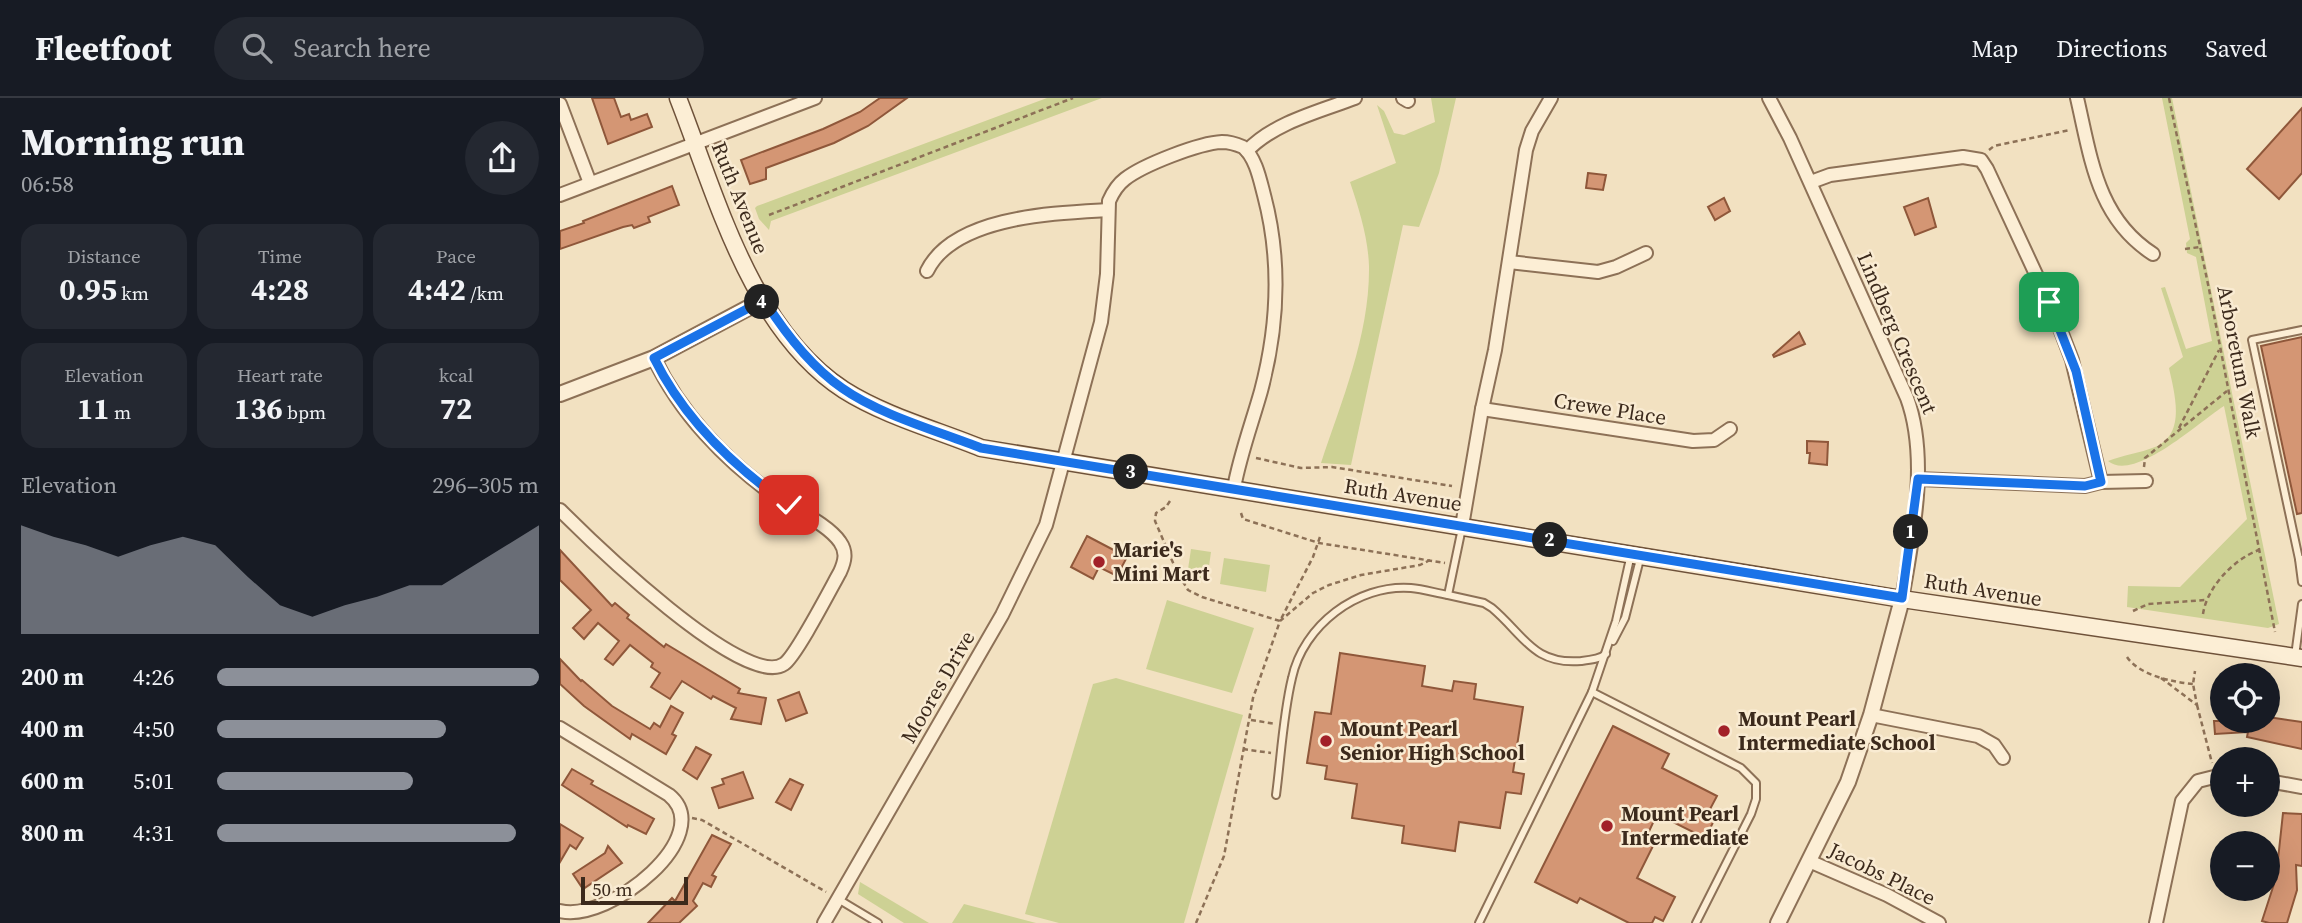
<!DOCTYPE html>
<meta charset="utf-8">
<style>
:root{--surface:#171b24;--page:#242831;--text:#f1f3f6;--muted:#9ea1a6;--line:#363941;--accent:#8c9099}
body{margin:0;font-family:"Source Serif 4",serif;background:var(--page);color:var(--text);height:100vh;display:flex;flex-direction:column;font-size:26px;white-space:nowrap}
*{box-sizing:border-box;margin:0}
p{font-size:23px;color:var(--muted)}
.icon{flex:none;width:38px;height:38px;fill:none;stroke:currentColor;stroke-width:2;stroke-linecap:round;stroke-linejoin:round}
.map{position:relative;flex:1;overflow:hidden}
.drawer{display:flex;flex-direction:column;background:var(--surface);width:560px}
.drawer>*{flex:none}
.controls{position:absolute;left:1650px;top:565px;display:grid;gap:14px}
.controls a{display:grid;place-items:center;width:70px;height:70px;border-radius:50%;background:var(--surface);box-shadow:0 7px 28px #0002;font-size:35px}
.scale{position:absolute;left:21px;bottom:18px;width:107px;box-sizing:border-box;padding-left:7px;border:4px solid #3c2a1c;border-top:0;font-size:19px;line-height:24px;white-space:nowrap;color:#3c2a1c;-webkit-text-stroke:5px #f9ebd2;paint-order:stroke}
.pin{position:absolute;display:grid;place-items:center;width:60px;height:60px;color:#fff;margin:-30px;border-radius:14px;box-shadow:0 4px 10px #0006}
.km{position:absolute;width:35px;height:35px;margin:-18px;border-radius:50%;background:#222;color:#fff;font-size:19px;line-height:35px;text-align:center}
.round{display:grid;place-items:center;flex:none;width:74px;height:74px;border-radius:37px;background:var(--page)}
.summary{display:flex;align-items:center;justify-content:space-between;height:119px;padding:0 21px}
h1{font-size:38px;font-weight:700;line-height:52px}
.figures{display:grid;grid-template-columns:repeat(3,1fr);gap:10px;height:119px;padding:7px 21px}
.figures div{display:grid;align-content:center;border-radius:18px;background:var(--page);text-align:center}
.figures b{font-size:30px;font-weight:700}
.figures small{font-size:19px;font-weight:400}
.figures p{font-size:19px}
.chart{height:196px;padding:14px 21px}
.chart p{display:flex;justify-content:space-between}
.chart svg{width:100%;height:126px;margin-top:7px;fill:var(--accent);opacity:.7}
ul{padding:0 21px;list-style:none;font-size:23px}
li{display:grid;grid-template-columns:112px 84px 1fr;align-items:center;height:52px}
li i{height:18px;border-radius:9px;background:var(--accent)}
header{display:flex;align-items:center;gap:42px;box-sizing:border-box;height:98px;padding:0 35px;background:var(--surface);border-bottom:2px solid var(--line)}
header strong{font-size:33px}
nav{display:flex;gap:38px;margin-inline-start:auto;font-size:24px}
.search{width:490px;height:63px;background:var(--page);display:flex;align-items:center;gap:18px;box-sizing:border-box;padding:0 24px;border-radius:38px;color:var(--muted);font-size:26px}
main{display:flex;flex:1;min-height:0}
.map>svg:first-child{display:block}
.green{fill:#cdd194}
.building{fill:#d49674;stroke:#8f573a;stroke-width:2}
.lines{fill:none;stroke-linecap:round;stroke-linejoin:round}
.service-casing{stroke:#8d7157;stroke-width:10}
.minor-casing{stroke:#8d7157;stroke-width:16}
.tertiary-casing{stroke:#8d7157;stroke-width:18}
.secondary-casing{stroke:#6f523a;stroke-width:19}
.path{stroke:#8d7157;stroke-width:2.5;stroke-dasharray:5 3.5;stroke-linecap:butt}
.service{stroke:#fceed5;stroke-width:6}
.minor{stroke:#fceed5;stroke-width:12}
.tertiary{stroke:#fceed5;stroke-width:14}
.secondary{stroke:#fceed5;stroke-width:16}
.route-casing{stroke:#fff;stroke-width:14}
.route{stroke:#1a73e8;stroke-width:9}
.poi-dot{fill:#a22129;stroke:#f9ebd2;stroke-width:2.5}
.labels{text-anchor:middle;stroke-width:5;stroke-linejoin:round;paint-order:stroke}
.street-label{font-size:21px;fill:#3c2a1c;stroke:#f9ebd2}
.poi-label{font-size:21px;font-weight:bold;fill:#3c2a1c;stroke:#f9ebd2;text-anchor:start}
</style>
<header>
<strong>Fleetfoot</strong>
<div class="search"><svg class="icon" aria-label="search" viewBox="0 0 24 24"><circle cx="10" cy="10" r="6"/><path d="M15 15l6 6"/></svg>Search here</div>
<nav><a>Map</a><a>Directions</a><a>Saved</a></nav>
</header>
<main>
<section class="drawer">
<div class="summary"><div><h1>Morning run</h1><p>06:58</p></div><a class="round"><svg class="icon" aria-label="share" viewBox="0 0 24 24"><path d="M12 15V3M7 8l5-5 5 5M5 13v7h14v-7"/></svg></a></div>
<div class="figures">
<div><p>Distance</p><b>0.95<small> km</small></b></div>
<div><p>Time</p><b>4:28</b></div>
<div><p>Pace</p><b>4:42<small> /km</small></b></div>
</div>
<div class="figures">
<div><p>Elevation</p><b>11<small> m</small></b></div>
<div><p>Heart rate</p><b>136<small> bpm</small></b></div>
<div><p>kcal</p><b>72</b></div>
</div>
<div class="chart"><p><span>Elevation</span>296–305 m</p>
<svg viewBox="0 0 160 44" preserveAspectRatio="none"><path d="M0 44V6L10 10L20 13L30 17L40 13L50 10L60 13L70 24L80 34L90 38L100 34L110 31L120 27L130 27L140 20L150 13L160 6V44z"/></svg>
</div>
<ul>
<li><b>200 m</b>4:26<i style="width:100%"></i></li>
<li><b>400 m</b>4:50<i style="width:71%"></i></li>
<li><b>600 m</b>5:01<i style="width:61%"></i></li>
<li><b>800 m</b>4:31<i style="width:93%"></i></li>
</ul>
</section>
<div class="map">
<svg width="1742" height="825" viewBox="0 0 1742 825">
<rect width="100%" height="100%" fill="#f2e1c1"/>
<!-- green -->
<g class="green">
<path d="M 487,0 L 542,0 L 211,123 L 209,132 L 199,121 L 195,110 L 197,108 Z"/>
<path d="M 871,0 L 896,0 L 879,75 L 859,129 L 843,127 L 791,367 L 761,365 C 782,302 810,236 809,168 C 808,139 799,111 790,84 L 836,65 L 817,7 L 824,13 L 834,35 L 844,37 L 875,24 Z"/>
<path d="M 1602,0 L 1612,0 L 1719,526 L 1708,530 L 1567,509 L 1568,488 L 1620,489 L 1687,421 L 1664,308 C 1640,323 1574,385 1548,363 C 1563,357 1580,355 1595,349 C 1627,336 1614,294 1609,270 L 1623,259 L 1601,190 L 1605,189 L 1626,251 L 1652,243 L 1636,159 L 1627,155 L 1626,145 L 1630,141 Z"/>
<path d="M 631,451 L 651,454 L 647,482 L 627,478 Z"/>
<path d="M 664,460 L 710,467 L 706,494 L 660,486 Z"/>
<path d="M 607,502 L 694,530 L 672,595 L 586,571 Z"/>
<path d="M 556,580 L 683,617 L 624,825 L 499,825 L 465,816 L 533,586 Z"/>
<path d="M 300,784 L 369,825 L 344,825 L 298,796 Z"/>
<path d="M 404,806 L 476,825 L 392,825 Z"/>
</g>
<!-- building -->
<g class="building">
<path d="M 32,0 L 54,0 L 61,19 L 69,16 L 71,22 L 87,16 L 92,29 L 48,46 Z"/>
<path d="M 320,0 L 347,0 L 308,28 L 274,45 L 206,70 L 206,81 L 190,86 L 181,62 L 263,31 L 300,14 Z"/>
<path d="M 1742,10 L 1742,75 L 1719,101 L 1687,71 Z"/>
<path d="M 1028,75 L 1046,77 L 1043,92 L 1026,90 Z"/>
<path d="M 112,88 L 119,107 L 88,119 L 90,124 L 74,130 L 72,127 L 63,129 L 0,151 L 0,133 L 24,125 L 23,123 Z"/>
<path d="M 1164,100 L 1170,113 L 1155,122 L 1148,109 Z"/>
<path d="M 1368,100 L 1376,129 L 1355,137 L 1344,109 Z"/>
<path d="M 1239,234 L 1245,246 L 1214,259 L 1213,257 Z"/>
<path d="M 1742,239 L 1742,415 L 1737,416 L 1701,248 Z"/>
<path d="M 1247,343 L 1268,344 L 1267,367 L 1249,365 L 1250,355 L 1247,355 Z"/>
<path d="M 527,438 L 567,459 L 557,478 L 539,469 L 533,481 L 511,469 Z"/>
<path d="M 0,452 L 52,508 L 55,505 L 69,517 L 67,520 L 104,549 L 106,546 L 180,591 L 178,595 L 206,600 L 201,626 L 171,621 L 176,610 L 153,598 L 151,601 L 122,583 L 110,601 L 91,589 L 100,575 L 91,569 L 93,565 L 70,547 L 53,567 L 45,561 L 59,543 L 38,525 L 24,541 L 13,530 L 31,512 L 0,482 Z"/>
<path d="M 780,555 L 865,568 L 862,588 L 892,593 L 894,583 L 916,586 L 914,601 L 963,609 L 953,674 L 964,676 L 961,696 L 946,694 L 940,730 L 899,724 L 895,753 L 842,745 L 844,728 L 792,720 L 797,686 L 765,681 L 767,668 L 747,665 L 755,614 L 771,616 Z"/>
<path d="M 0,561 L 21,583 L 22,582 L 52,608 L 90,631 L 94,625 L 100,629 L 111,608 L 123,615 L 112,636 L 116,638 L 106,656 L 72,636 L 70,641 L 24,608 L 0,586 Z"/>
<path d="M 239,594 L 247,615 L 226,623 L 218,602 Z"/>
<path d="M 1708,619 L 1742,624 L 1742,651 L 1687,639 L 1688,634 L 1655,636 L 1654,623 L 1708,623 Z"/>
<path d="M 1053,628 L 1109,656 L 1102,670 L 1157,698 L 1149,713 L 1157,717 L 1145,740 L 1097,716 L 1085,742 L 1094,746 L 1077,780 L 1115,799 L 1103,823 L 1095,819 L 1092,825 L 1069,825 L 1020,800 L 1017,805 L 975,784 Z"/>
<path d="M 136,649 L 151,657 L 137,681 L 123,672 Z"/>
<path d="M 12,671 L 33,683 L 31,686 L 94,721 L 86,736 L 68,727 L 67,729 L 2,687 Z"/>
<path d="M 183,674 L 193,700 L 159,710 L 152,690 L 164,686 L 162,681 Z"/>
<path d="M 230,681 L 243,687 L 231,712 L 216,704 Z"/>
<path d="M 1723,715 L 1742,716 L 1742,768 L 1736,767 L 1737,792 L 1727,825 L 1709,825 L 1702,823 L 1714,786 L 1713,772 L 1717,771 Z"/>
<path d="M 0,726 L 23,740 L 16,751 L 10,747 L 0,764 Z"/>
<path d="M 152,737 L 171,746 L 152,777 L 156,779 L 151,789 L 143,785 L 133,803 L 137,808 L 119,825 L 88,825 L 112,800 L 115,803 Z"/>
<path d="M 48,748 L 62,765 L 23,791 L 13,776 L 45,755 Z"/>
</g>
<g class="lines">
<defs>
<g id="service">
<path d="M 1739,461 L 1692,242 L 1742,232"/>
<path d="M 1742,461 L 1739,461 L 1742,484"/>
<path d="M 888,497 L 924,505 L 932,510 C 964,537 973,567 1021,563 C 1030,562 1040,561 1046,556"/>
<path d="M 1053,543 L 1065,520 L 1080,461"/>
<path d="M 1735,558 L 1742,506"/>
<path d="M 1032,594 L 1181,670 L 1196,685 L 1196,701 L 1191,716 L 1136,825"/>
<path d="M 716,697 C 721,659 723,617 732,580 C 743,528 797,486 851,490 C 863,491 876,495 888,497 L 902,430"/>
<path d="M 278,801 L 318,825"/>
<path d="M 919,825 L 1032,594 L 1056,523 L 1071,456"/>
</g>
<g id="minor">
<path d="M 843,0 L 848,3"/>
<path d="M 1209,0 L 1230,40 L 1347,300 C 1369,360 1353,438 1342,501"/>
<path d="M 1517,0 C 1531,60 1537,120 1593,156"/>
<path d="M 0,6 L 30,85"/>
<path d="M 687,53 C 713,25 760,13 795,0"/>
<path d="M 1251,84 L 1270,77 L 1403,59 L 1421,62 L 1427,71 L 1494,215 L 1512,262 L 1541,384 L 1525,388 L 1358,381"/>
<path d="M 0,97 L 255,0"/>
<path d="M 949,164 L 1038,174 L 1056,169 L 1086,155"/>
<path d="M 367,173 C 394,118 495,115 548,112"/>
<path d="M 922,311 L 1133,343 L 1154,342 L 1170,331"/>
<path d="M 1541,384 L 1586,383"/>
<path d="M 0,412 C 30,442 185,593 224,566 C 236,558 271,490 280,474 C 285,463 287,454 280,444 C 268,426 232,410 214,397 C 165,362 120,315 94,260"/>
<path d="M 902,428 L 922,311 L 935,252 L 966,52 L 972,33 L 991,0"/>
<path d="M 1311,617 L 1418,638 L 1434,647 L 1443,660"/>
<path d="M 0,630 L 109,697 C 158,737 50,825 0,813"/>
<path d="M 1708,683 L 1742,689"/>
<path d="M 1249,763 L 1327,797 L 1379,825"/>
<path d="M 264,825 L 442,517 L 486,427 L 541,224 L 547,176 L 549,103 C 553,94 557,87 565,81 C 583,67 639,45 662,44 C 669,44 676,46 683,49 C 696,60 700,82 704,97 C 721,161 718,229 701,293 C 692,325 680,357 674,390"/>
<path d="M 1596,825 L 1622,703 L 1638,683 L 1662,677"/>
</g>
<g id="tertiary">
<path d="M 0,296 L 94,260 L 203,202"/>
<path d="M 1218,825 L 1288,684 L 1311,617 L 1342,501"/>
</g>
<path id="secondary" d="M 118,0 C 156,97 191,232 284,292 C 325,318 377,332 421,350 L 1342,501 L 1742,560"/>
</defs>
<!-- service casing -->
<use href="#service" class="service-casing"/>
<!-- minor casing -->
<use href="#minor" class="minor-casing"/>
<!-- tertiary casing -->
<use href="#tertiary" class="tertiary-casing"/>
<!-- secondary casing -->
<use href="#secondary" class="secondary-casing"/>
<!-- path -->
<g class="path">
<path d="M 1609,0 L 1649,191 L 1715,534"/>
<path d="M 1429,52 L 1434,48 L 1510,32"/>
<path d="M 209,117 L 513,0"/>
<path d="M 1625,151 L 1640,149"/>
<path d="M 1619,330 L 1659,252"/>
<path d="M 696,360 L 741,370 L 772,369 L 892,388"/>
<path d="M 1584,369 L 1585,360 L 1667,293"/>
<path d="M 610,403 L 606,409 L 596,415 L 595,423 L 617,474 L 628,492 L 642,499 L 720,523 L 753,459 L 761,436"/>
<path d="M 681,415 L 683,421 L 759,445 L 885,465"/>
<path d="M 1573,513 L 1588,506 L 1646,502"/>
<path d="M 1643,516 C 1647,489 1674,461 1699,452"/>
<path d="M 1567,559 C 1579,577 1612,584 1633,586"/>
<path d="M 1601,580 L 1637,607 L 1633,586 L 1635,573"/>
<path d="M 1637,607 L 1652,665"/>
<path d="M 691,622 L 716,626"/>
<path d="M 683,651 L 711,655"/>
<path d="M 132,720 L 142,722 L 266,794"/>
<path d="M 636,825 L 664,758 L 693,600 L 720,523 L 753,495 L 769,487 L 801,477 L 860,467 L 870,462"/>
</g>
<!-- service -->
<use href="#service" class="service"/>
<!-- minor -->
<use href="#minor" class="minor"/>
<!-- tertiary -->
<use href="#tertiary" class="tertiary"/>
<!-- secondary -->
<use href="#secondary" class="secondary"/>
</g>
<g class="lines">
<defs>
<path id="route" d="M 229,407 C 174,369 124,321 94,260 L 204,202 C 225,235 250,268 282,290 C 320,317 378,333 421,350 L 1342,500 L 1358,381 L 1525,388 L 1541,384 L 1516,273 L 1489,204"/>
</defs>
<!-- route casing -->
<use href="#route" class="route-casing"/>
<!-- route -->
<use href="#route" class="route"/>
</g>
<!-- markers -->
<g class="poi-dot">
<circle cx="539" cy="464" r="7"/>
<circle cx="1164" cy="633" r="7"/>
<circle cx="766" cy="643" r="7"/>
<circle cx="1047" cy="728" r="7"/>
</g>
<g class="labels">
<!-- street labels -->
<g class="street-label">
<text transform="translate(180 100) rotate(68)" y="7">Ruth Avenue</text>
<text transform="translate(1337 235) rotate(67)" y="7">Lindberg Crescent</text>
<text transform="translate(1679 264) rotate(79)" y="7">Arboretum Walk</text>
<text transform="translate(1050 311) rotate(9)" y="7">Crewe Place</text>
<text transform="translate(843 397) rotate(9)" y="7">Ruth Avenue</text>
<text transform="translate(1423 492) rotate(9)" y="7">Ruth Avenue</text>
<text transform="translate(378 589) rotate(-60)" y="7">Moores Drive</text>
<text transform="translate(1322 776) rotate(26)" y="7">Jacobs Place</text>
</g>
<!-- poi labels -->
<g class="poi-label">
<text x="553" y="459">Marie's<tspan x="553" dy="24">Mini Mart</tspan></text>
<text x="1178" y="628">Mount Pearl<tspan x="1178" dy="24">Intermediate School</tspan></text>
<text x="780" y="638">Mount Pearl<tspan x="780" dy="24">Senior High School</tspan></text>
<text x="1061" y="723">Mount Pearl<tspan x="1061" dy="24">Intermediate</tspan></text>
</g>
</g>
</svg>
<div class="controls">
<a><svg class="icon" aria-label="locate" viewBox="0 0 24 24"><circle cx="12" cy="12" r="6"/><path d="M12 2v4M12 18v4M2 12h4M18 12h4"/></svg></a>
<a>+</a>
<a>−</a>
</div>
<div class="scale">50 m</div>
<div class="pin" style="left:1489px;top:204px;background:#1e9e55"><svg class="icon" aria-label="arrive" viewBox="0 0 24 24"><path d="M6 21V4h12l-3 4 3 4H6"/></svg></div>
<div class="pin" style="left:229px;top:407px;background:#d93025"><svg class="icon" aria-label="check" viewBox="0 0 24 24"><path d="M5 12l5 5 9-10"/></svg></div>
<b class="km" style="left:1351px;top:434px">1</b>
<b class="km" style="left:990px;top:442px">2</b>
<b class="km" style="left:571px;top:374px">3</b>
<b class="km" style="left:202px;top:204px">4</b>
</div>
</main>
